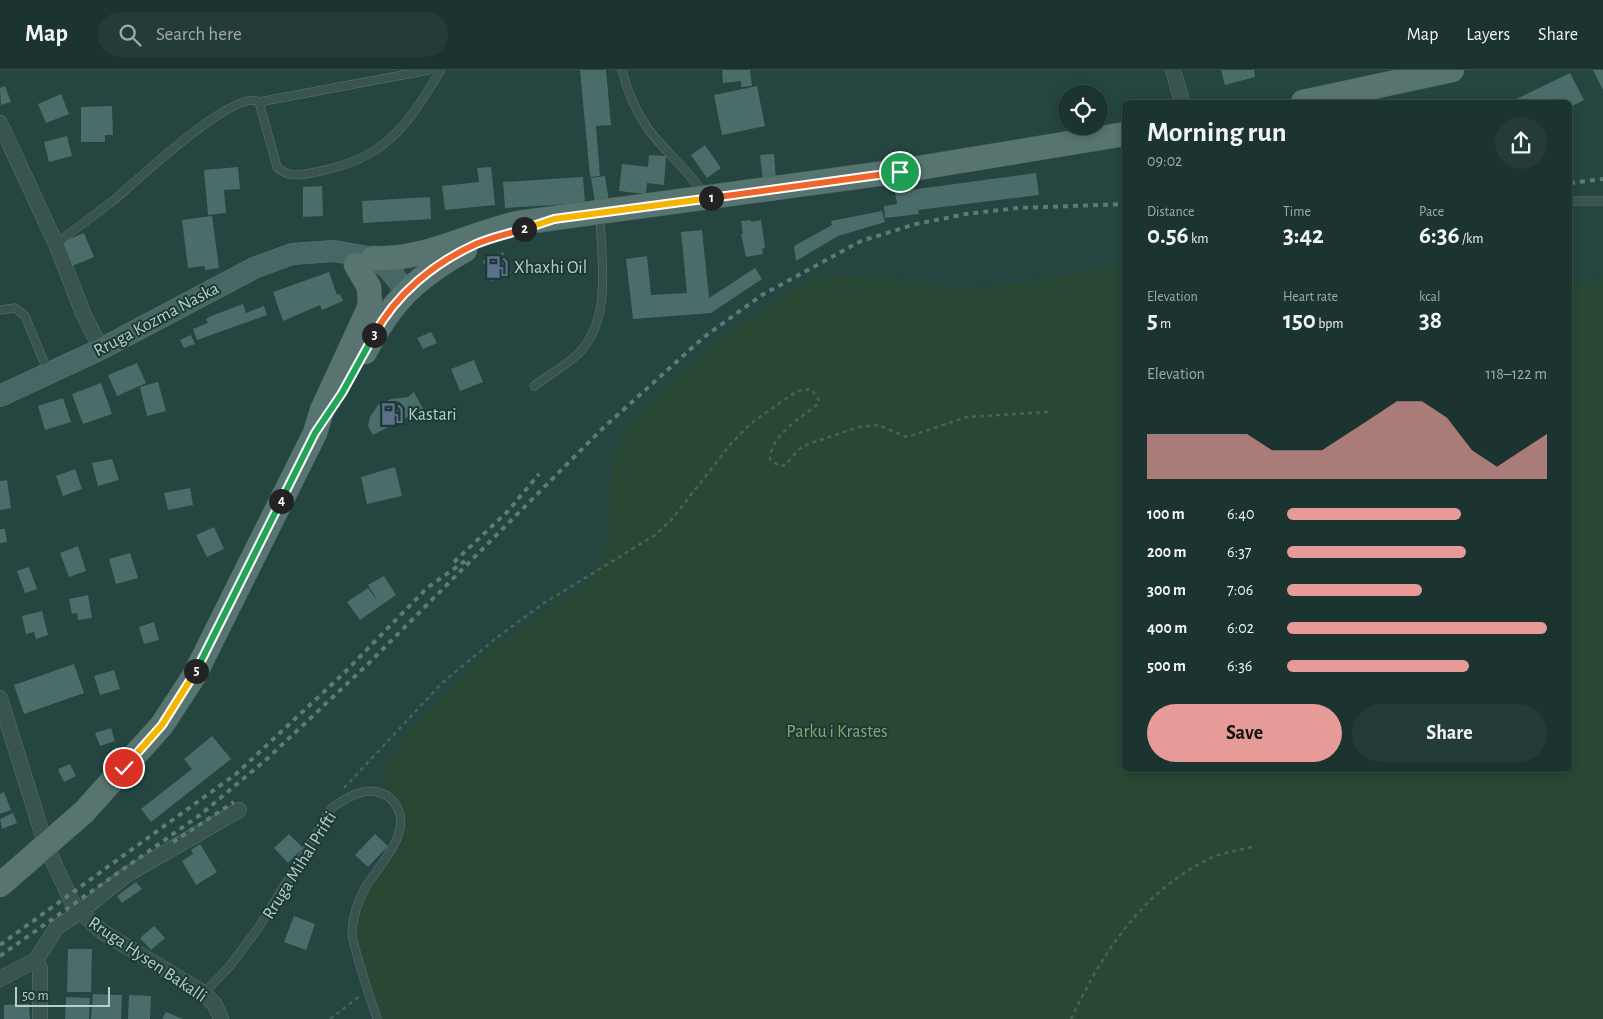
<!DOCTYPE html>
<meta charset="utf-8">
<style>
:root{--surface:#1b3430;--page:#243c38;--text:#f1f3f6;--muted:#a0aaab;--line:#394f4c;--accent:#e69b98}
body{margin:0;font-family:"Alegreya Sans",sans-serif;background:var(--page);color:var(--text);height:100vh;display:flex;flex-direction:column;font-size:19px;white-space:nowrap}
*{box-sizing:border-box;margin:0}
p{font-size:16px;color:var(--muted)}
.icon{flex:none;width:28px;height:28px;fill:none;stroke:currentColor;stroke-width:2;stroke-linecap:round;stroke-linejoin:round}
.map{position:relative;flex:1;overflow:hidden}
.details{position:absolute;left:1122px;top:30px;width:450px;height:672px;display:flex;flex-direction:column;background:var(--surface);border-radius:8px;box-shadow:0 2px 8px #0003,0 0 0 1px var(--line)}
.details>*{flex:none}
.buttons{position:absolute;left:1058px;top:15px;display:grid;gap:10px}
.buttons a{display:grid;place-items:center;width:50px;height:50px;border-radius:50%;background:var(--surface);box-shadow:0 2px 8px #0003,0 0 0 1px var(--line);font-size:25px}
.scale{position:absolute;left:15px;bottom:12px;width:95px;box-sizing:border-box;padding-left:5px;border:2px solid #b6cecb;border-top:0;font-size:14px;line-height:18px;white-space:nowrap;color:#b6cecb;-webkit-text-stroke:4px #1d3935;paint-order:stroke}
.pin{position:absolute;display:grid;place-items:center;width:42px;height:42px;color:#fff;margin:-21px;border:2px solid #fff;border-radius:50%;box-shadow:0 1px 5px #0007}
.km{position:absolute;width:25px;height:25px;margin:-12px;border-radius:50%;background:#222;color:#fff;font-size:14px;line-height:25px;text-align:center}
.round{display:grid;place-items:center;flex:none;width:52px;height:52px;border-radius:26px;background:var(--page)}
.headline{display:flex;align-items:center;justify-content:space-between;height:85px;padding:0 25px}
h1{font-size:28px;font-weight:700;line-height:38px}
.stats{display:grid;grid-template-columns:repeat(3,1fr);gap:8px;height:85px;padding:5px 25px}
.stats div{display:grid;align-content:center}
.stats b{font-size:25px;font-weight:700}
.stats small{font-size:14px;font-weight:400}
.stats p{font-size:14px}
.chart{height:140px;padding:10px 25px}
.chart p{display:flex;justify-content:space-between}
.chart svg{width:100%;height:90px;margin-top:5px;fill:var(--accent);opacity:.7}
.button{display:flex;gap:10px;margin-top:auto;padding:10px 25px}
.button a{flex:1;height:58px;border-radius:30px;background:var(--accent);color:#111;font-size:20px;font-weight:700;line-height:58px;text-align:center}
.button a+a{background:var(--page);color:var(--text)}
ul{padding:0 25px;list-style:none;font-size:16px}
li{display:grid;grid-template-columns:80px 60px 1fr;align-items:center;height:38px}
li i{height:12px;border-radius:6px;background:var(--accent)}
header{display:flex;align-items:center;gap:30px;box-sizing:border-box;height:70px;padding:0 25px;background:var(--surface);border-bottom:1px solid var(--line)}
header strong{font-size:24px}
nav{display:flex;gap:28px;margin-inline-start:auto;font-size:18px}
.search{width:350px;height:45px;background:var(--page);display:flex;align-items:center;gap:12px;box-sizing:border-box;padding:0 18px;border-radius:28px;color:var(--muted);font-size:19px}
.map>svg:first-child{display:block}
.green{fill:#284833}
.building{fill:#4a6d69}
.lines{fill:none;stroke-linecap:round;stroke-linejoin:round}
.lane-casing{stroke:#5a7470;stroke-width:9}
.street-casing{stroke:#5a7470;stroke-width:16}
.secondary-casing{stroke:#5a7470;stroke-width:22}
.primary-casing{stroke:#45605c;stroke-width:25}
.path{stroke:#476452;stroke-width:2.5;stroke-dasharray:4 4;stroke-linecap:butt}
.lane{stroke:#395450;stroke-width:8}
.street{stroke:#395450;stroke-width:15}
.secondary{stroke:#466764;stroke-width:21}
.primary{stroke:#577470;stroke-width:24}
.rail{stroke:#5a7b77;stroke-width:4;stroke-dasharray:5 5;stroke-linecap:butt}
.split-1-casing{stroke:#fff;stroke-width:10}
.split-2-casing{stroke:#fff;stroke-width:10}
.split-3-casing{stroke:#fff;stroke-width:10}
.split-4-casing{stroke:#fff;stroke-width:10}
.split-5-casing{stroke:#fff;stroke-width:10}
.split-6-casing{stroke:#fff;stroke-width:10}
.split-1{stroke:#f0652b;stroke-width:6}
.split-2{stroke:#f5b400;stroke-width:6}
.split-3{stroke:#f0652b;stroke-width:6}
.split-4{stroke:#22a559;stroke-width:6}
.split-5{stroke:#22a559;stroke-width:6}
.split-6{stroke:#f5b400;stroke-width:6}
.labels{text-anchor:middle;stroke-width:4;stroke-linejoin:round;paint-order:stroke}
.poi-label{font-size:18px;fill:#b6cecb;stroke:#1d3935;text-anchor:start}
.street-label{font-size:18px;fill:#b6cecb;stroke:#1d3935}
.park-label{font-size:18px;fill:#8ca672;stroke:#1d3935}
</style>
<header>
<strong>Map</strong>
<div class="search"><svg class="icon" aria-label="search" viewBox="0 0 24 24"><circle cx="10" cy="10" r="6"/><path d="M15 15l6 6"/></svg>Search here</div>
<nav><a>Map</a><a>Layers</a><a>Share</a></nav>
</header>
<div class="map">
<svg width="1603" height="949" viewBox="0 0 1603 949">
<rect width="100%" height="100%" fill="#244540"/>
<!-- green -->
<path class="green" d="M 1125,191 L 1125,700 L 1570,700 L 1570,215 L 1603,208 L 1603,949 L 381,949 L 374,921 L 358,881 L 355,863 L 358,841 L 366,820 L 402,772 L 408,755 L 401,738 L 382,707 L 386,691 L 402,670 L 482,586 L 555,534 L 586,516 L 599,494 L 609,461 L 611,403 L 615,381 L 629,354 L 662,321 L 721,268 L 791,221 L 816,208 L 845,206 L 895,209 L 941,216 L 984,218 L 1083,203 Z"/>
<!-- building -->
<g class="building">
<path d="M 580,0 L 606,0 L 611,55 L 596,56 L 600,106 L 590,107 Z"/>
<path d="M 722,0 L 750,0 L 752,16 L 741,17 L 741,11 L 723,13 Z"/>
<path d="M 1221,0 L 1254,0 L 1255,7 L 1225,15 Z"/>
<path d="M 1593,0 L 1603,0 L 1603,20 Z"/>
<path d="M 1570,3 L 1584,30 L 1570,37 L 1570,32 L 1510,32 Z"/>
<path d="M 5,16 L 11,32 L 1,35 L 0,18 Z"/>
<path d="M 757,16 L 765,56 L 722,65 L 714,25 Z"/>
<path d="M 61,24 L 69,44 L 46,53 L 38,34 Z"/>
<path d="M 112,36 L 113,65 L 105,65 L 105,72 L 81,72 L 81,37 Z"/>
<path d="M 67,66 L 72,86 L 49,92 L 44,72 Z"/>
<path d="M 705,75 L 721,98 L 707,108 L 691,85 Z"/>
<path d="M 774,84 L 776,110 L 763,112 L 760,85 Z"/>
<path d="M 649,85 L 666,86 L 664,115 L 647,113 L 646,124 L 619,121 L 622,94 L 648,97 Z"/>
<path d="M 238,97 L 240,119 L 224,120 L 226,143 L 208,145 L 204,100 Z"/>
<path d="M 491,97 L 495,135 L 445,140 L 442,116 L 479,112 L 477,98 Z"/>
<path d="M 1036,103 L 1039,125 L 918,140 L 919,144 L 885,148 L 884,136 L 897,134 L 895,122 Z"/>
<path d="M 605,106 L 609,131 L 595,133 L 591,108 Z"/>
<path d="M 583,107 L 585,133 L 505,138 L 503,112 Z"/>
<path d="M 322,116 L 323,146 L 303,147 L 303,117 Z"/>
<path d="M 430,127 L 431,149 L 363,153 L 362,131 Z"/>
<path d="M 882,141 L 885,152 L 838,166 L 796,191 L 794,176 L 832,155 L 831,151 Z"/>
<path d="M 212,146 L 219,198 L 205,200 L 205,196 L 188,198 L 182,150 Z"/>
<path d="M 751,150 L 751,152 L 761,150 L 765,178 L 762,179 L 763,184 L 746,187 L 741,164 L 743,164 L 741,151 Z"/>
<path d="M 702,160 L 709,228 L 755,198 L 762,209 L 711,243 L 633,249 L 626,189 L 647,186 L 651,225 L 687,223 L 681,162 Z"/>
<path d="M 84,163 L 94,187 L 72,196 L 62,172 Z"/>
<path d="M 503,182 L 511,203 L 492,211 L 483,191 Z"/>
<path d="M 329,202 L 337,225 L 340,224 L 343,231 L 322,240 L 320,235 L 283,251 L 273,222 Z"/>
<path d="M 243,234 L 246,243 L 264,236 L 267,245 L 197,270 L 193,259 L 208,253 L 206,249 L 211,246 Z"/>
<path d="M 431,262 L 437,273 L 423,279 L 417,268 Z"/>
<path d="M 191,265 L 195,274 L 184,278 L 180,270 Z"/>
<path d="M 474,290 L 483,312 L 460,321 L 451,299 Z"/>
<path d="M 137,293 L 146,313 L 117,326 L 108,305 Z"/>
<path d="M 158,312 L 166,341 L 147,346 L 140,317 Z"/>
<path d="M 101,313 L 112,344 L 83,354 L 72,324 Z"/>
<path d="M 414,322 L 423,339 L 373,365 L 368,356 L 370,347 L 378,335 L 391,329 L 408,327 Z"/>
<path d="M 63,328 L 71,352 L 45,360 L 38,336 Z"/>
<path d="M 112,389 L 119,410 L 98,416 L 92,393 Z"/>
<path d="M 395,397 L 402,426 L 367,434 L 361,407 Z"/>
<path d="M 75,399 L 82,419 L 63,426 L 56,406 Z"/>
<path d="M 7,410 L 11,438 L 0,440 L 0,411 Z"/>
<path d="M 190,418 L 193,435 L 168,440 L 164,423 Z"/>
<path d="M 214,457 L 224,479 L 207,487 L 196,465 Z"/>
<path d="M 0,459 L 5,459 L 7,472 L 0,473 Z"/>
<path d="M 78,476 L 86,501 L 69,507 L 60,483 Z"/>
<path d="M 130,483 L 138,508 L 116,514 L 109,489 Z"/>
<path d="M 29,497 L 37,519 L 25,523 L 17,501 Z"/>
<path d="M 384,506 L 396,525 L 360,550 L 347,532 L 368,518 L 379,533 L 368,515 Z"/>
<path d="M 88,525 L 92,548 L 78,550 L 77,543 L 72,544 L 69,529 Z"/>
<path d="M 42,541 L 48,565 L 36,569 L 34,562 L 26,564 L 22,546 Z"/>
<path d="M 154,552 L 159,570 L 144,574 L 139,557 Z"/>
<path d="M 74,594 L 84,623 L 24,644 L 14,615 Z"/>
<path d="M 114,600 L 120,619 L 100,625 L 94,606 Z"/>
<path d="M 111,658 L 115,671 L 100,676 L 95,663 Z"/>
<path d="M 212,666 L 231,689 L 151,752 L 141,739 L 192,699 L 184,689 Z"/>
<path d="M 70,694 L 76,706 L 64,712 L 58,699 Z"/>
<path d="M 4,722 L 11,740 L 0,744 L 0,724 Z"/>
<path d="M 13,743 L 17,753 L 2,759 L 0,749 Z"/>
<path d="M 289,764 L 303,778 L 288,793 L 274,778 Z"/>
<path d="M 375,764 L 388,776 L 368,797 L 355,785 Z"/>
<path d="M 200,774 L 217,802 L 196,815 L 182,791 L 193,784 L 191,780 Z"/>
<path d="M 136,812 L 142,819 L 122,833 L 117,826 Z"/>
<path d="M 294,846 L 315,854 L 306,880 L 284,872 Z"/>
<path d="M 154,856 L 165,868 L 151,880 L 140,868 Z"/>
<path d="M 68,879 L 92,879 L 91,922 L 67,922 Z"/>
<path d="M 93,924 L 122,925 L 121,949 L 91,949 Z"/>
<path d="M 129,925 L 151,926 L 150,949 L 128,949 Z"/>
<path d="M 66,927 L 90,928 L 89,949 L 65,949 Z"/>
<path d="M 29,934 L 30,949 L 4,949 L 4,935 Z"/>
<path d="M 166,942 L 183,949 L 162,949 Z"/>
</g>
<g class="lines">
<defs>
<g id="lane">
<path d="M 622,0 C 627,21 636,42 649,60 C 666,83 689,100 704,125"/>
<path d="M 259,32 L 429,0"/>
<path d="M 1570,131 L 1603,131"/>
<path d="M 56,174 C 75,159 95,145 114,130 C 135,112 235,17 259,32 L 277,97 C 288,108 302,105 316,102 C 386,89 406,57 441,0"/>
<path d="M 0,240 L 15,238 L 25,246 L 48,302"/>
<path d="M 534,316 C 549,305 565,296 578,284 C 613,249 601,190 600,144"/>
<path d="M 204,923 L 229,897 L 259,857 L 332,738 C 344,729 362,718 377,722 C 387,724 393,729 397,737 C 412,764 378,796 365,818 C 358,831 353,846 352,861 C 351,874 372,932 377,949"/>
</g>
<g id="street">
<path d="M 1173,0 L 1182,32"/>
<path d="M 0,53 L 56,174 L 83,243 L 101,279"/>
<path d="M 0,628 L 46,776 L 73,834 L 101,861 L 204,923 L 215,935 L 221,949"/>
<path d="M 36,890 L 40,899 L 40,949"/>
<path d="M 0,909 L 36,890 L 57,857 L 80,842 L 126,805 L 239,740"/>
</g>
<path id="secondary" d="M 0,326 L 101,279 L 254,198 L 292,184 L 334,181 L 373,188 L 388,198 L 406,221"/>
<g id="primary">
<path d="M 1303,32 L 1452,0"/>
<path d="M 373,188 C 423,191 469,164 518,153 L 900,101 L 1125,64"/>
<path d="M 365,282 C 391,232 415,208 465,180"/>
<path d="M 0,815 L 84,742 L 162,655 L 194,606 L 315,363 L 322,340 L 370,236 L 369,217 L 356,195"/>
</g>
</defs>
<!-- lane casing -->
<use href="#lane" class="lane-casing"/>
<!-- street casing -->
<use href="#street" class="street-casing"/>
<!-- secondary casing -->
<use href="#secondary" class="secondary-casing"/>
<!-- primary casing -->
<use href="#primary" class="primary-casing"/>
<!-- path -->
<g class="path">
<path d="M 344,718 L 442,613 L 495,569 L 544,533 L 655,465 L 672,449 L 730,375 L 750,354 L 797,321 L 811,319 L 819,330 L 818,334 C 801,348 771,365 770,389 L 779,396 L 785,395 L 799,379 L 808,374 L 859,357 L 878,355 L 907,367 L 967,347 L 1049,342"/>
<path d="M 330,949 L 360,926"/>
<path d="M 1071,949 C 1102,883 1143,820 1211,788 C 1224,782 1241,780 1255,776"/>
</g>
<!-- lane -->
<use href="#lane" class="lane"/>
<!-- street -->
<use href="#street" class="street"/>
<!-- secondary -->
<use href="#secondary" class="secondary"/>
<!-- primary -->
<use href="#primary" class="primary"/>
<!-- rail -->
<g class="rail">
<path d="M 1570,113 L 1603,109"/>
<path d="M 454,492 L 508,441 L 539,404"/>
<path d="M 173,772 L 234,732"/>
<path d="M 0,875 L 236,704 L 344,603 L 427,518 L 465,491"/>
<path d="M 0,886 L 200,745 L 268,688 L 368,594 L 602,359 L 704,267 L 762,225 L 861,171 L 916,154 L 966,144 L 1018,138 L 1125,134"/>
</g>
</g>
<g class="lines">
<defs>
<path id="split-1" d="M 711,128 L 900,102"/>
<path id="split-2" d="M 524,159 L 554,149 L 711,128"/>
<path id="split-3" d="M 374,265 C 396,224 434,193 476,174 C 492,167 508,164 524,159"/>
<path id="split-4" d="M 281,431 L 315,363 L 342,323 L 374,265"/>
<path id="split-5" d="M 196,601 L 281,431"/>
<path id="split-6" d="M 124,698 L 162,655 L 196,601"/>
</defs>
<!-- split-1 casing -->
<use href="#split-1" class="split-1-casing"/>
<!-- split-2 casing -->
<use href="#split-2" class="split-2-casing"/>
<!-- split-3 casing -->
<use href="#split-3" class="split-3-casing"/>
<!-- split-4 casing -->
<use href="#split-4" class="split-4-casing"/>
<!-- split-5 casing -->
<use href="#split-5" class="split-5-casing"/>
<!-- split-6 casing -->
<use href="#split-6" class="split-6-casing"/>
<!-- split-1 -->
<use href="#split-1" class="split-1"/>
<!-- split-2 -->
<use href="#split-2" class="split-2"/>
<!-- split-3 -->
<use href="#split-3" class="split-3"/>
<!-- split-4 -->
<use href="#split-4" class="split-4"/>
<!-- split-5 -->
<use href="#split-5" class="split-5"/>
<!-- split-6 -->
<use href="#split-6" class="split-6"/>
</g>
<!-- icons -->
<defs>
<symbol id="fuel-bare" viewBox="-9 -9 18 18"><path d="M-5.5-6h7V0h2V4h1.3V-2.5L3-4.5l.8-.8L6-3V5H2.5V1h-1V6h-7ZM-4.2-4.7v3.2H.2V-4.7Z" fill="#5c6f8a" stroke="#1d3935" stroke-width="2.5" paint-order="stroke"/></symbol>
</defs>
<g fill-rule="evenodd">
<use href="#fuel-bare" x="481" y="181" width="32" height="32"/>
<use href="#fuel-bare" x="376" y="328" width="32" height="32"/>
</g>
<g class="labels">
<!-- poi labels -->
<g class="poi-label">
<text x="514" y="203">Xhaxhi Oil</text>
<text x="408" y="350">Kastari</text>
</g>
<!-- street labels -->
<g class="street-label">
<text transform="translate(156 249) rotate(-28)" y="6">Rruga Kozma Naska</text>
<text transform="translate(299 795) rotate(-58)" y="6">Rruga Mihal Prifti</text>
<text transform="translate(148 889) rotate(34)" y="6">Rruga Hysen Bakalli</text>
</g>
<!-- park labels -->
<g class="park-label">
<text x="837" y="667">Parku i Krastes</text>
</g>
</g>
</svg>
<div class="buttons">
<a><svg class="icon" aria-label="locate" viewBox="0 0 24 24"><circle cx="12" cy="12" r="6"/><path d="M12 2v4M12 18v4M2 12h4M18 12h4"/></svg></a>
</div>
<div class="scale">50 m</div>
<div class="pin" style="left:900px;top:102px;background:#1e9e55"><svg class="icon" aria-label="arrive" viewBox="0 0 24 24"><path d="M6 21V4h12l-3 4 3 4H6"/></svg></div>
<div class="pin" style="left:124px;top:698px;background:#d93025"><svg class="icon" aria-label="check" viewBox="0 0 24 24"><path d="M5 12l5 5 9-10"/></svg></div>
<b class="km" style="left:711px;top:128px">1</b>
<b class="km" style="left:524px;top:159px">2</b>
<b class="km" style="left:374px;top:265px">3</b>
<b class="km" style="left:281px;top:431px">4</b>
<b class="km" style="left:196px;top:601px">5</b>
<section class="details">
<div class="headline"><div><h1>Morning run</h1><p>09:02</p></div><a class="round"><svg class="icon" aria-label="share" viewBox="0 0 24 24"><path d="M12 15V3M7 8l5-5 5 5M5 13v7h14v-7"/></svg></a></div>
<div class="stats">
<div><p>Distance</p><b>0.56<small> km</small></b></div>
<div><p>Time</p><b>3:42</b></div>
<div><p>Pace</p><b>6:36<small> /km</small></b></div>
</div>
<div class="stats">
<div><p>Elevation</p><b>5<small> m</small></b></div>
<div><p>Heart rate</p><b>150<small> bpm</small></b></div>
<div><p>kcal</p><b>38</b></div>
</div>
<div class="chart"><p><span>Elevation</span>118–122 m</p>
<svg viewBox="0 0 160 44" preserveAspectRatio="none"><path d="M0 44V22L10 22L20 22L30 22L40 22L50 30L60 30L70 30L80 22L90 14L100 6L110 6L120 14L130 30L140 38L150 30L160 22V44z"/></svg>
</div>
<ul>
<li><b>100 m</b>6:40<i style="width:67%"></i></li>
<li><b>200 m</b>6:37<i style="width:69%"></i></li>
<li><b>300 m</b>7:06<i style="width:52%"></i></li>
<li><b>400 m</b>6:02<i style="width:100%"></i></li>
<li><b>500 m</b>6:36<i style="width:70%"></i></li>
</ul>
<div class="button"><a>Save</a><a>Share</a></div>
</section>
</div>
